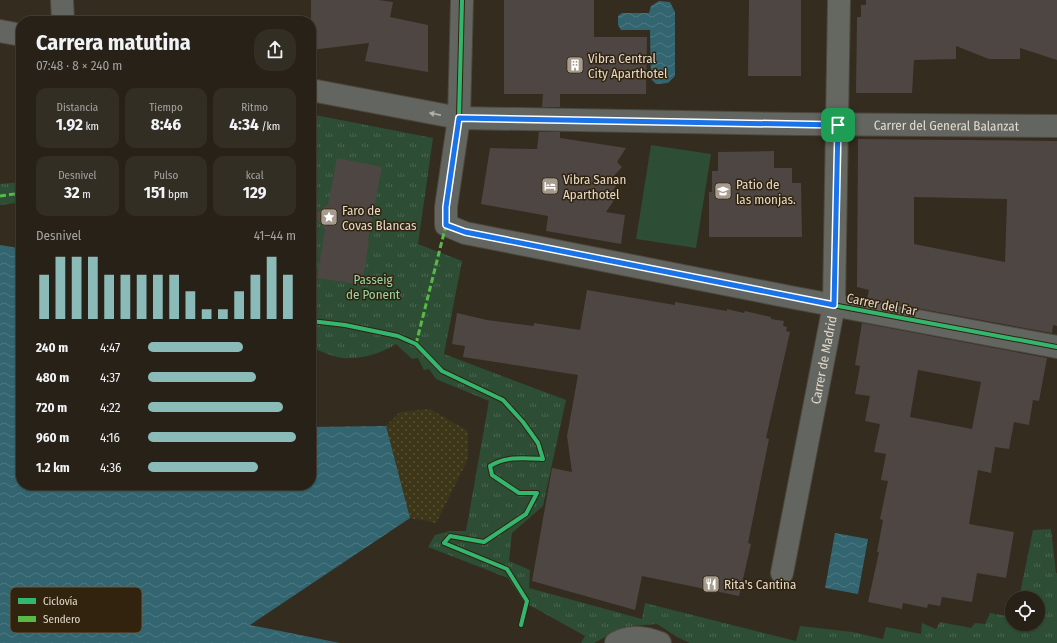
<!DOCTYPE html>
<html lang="es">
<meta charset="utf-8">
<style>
:root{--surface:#272117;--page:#332e24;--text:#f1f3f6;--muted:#a4a3a1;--line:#433e36;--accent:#8bbbb9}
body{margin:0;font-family:"Fira Sans Condensed",sans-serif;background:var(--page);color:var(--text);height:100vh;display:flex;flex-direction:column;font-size:15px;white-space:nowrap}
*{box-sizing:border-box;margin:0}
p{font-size:13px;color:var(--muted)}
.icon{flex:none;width:22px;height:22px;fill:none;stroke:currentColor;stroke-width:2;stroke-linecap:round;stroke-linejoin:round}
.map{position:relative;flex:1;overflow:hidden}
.sheet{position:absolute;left:16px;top:16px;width:300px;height:474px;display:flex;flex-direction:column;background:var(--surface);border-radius:16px;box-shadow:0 1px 3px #0004,0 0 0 1px var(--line)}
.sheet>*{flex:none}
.tools{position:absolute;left:1005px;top:591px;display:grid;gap:8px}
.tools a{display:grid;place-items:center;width:40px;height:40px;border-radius:50%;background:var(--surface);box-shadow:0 1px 3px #0004,0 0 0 1px var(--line);font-size:20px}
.pin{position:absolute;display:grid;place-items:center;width:34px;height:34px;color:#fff;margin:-17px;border-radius:8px;box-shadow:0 2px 6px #0006}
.round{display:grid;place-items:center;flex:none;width:42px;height:42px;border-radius:16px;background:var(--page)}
.headline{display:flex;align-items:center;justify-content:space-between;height:68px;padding:0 20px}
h1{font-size:22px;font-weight:700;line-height:30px}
.figures{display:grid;grid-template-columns:repeat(3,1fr);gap:6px;height:68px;padding:4px 20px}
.figures div{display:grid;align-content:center;border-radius:10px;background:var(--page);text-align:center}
.figures b{font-size:17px;font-weight:700}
.figures small{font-size:11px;font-weight:400}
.figures p{font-size:11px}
.chart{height:112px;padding:8px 20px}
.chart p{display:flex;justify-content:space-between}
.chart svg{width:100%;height:72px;margin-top:4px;stroke:var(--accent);stroke-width:6}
ul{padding:0 20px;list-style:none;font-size:13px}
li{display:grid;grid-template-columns:64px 48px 1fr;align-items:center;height:30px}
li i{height:10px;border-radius:5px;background:var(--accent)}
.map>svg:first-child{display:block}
.grass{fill:url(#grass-tufts)}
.sand{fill:url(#sand-dots)}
.pitch{fill:#2d4d35}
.water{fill:url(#water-waves)}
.building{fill:#4d4643;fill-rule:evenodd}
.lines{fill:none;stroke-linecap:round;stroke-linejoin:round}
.street-casing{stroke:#4e473c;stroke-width:24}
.secondary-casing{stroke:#4e473c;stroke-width:24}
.street{stroke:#626560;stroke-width:22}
.secondary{stroke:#646861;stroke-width:22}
.quiet{stroke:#58b947;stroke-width:3;stroke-dasharray:6 3;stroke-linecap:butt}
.cycleway-casing{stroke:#31230d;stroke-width:6}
.cycleway{stroke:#33b770;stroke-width:4}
.oneway{fill:#b5b0a6}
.route-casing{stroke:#fff;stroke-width:8}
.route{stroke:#1a73e8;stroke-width:5}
.labels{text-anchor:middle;stroke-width:3;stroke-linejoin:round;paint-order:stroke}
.poi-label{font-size:13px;fill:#e2d9cb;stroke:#31230d;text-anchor:start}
.street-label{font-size:13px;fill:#e2d9cb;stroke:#31230d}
.park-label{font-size:13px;fill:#94d6a9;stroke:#31230d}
.key{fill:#31230d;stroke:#665a46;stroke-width:1}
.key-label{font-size:11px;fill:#e2d9cb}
</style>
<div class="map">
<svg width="1057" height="643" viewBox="0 0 1057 643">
<defs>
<pattern id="grass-tufts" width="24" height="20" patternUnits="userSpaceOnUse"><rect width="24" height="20" fill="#2d4d35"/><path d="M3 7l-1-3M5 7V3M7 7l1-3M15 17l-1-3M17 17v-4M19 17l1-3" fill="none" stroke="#4b6651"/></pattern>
<pattern id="sand-dots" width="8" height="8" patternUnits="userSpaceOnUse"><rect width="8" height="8" fill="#3e3618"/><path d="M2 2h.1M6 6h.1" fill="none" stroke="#5a5238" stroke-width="1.8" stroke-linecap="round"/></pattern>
<pattern id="water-waves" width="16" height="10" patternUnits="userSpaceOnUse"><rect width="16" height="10" fill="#32656f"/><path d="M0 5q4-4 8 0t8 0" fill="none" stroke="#4f7a82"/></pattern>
</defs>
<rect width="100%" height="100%" fill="#342c1f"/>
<!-- grass -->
<g class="grass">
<path d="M 315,115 L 433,138 L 418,244 L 462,261 L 444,354 L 566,400 L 543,506 L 512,533 L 509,561 L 530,570 L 529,588 L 642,619 L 645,603 L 796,641 L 800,626 L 852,632 L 883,639 L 886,627 L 921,634 L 922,623 L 936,629 L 940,622 L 971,628 L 975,623 L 985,624 L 990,613 L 1012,617 L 1012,624 L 1038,624 L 1038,598 L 1019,598 L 1033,530 L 1051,529 L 1056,573 L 1057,573 L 1057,643 L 690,643 L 677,637 L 657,624 L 633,626 L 620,629 L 594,643 L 581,643 L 585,636 L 524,602 L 508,578 L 428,547 L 435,535 L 450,531 L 466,531 L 489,401 L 436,379 L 429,369 L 424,370 L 418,358 L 412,359 L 396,344 C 383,353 359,360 343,358 C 331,356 321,352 311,346 L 311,140 Z"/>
<path d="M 21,182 L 21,206 L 17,203 L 0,205 L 0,184 Z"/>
</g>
<!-- sand -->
<path class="sand" d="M 430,409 L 468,431 L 468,459 L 436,523 L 410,518 L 386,426 L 400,412 Z"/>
<!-- pitch -->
<path class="pitch" d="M 651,145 L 711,154 L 696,248 L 636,239 Z"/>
<!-- water -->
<g class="water">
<path d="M 659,1 L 670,2 L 675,12 L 675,76 L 668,83 L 656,84 L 651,79 L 650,30 L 621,30 L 618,25 L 618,16 L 622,13 L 649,13 L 651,6 Z"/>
<path d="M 0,245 L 18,248 L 21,256 L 21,485 L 311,485 L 311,427 L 386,426 L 410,518 L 250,625 L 340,643 L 0,643 Z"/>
<path d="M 835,533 L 868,539 L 858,594 L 825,588 Z"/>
</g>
<!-- building -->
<g class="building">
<path d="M 311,0 L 378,0 L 393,2 L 390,17 L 428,25 L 428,72 L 365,61 L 369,43 L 311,50 Z"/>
<path d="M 504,0 L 594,0 L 594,37 L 647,37 L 646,94 L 560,94 L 560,107 L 542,107 L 543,94 L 504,94 Z"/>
<path d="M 749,0 L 801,0 L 801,76 L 748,76 Z"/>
<path d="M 866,0 L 1057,0 L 1057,60 L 1020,48 L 1020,59 L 989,59 L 956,46 L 956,59 L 914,60 L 912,93 L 856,93 L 857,17 L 861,17 L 861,5 L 866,5 Z"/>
<path d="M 539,132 L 560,132 L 560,138 L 626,148 L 617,162 L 622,167 L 613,177 L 619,181 L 612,192 L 617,196 L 606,212 L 625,215 L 621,244 L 546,231 L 548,216 L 481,204 L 490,148 L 537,149 Z"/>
<path d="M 858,139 L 1057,141 L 1057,326 L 1053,325 L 1052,333 L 867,299 L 869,290 L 857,287 ZM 914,197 L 1007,199 L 1005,262 L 914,244 Z"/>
<path d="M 774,151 L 774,168 L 792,168 L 792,183 L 801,183 L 802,237 L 709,237 L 709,192 L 712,192 L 712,171 L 718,171 L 718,152 Z"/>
<path d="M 337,158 L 382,167 L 368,240 L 369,241 L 362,285 L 317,278 L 325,229 L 314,216 L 328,204 Z"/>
<path d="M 587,290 L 675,305 L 675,302 L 727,311 L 727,309 L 744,313 L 745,311 L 771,317 L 771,319 L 784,321 L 783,326 L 787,327 L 786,331 L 790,332 L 766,438 L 769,439 L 748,543 L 751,544 L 739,596 L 642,576 L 635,610 L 532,581 L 552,468 L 572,472 L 567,436 L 578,375 L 463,357 L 465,346 L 452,344 L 457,313 L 487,320 L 534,326 L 534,323 L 580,330 Z"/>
<path d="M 862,323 L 1047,358 L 1039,401 L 1033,400 L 1029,425 L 1014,422 L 1009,449 L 995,447 L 991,473 L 978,470 L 969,524 L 1014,532 L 1006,578 L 977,573 L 972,602 L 942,597 L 940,606 L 928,604 L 927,608 L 903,603 L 902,609 L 868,602 L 879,552 L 877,552 L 883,520 L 880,519 L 888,481 L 881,480 L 886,454 L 874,452 L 880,424 L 865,421 L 870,396 L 855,394 L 860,366 L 855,365 ZM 918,370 L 981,382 L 972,429 L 910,417 Z"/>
</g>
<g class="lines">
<defs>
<g id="street">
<path d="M 62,0 L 63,21"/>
<path d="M 462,0 L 459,118 L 446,207 L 446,225 L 465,233 L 790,297 L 1057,347"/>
<path d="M 0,31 L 21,35"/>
<path id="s1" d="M 311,90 L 459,118 L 796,124 L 1057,126"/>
<path id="s2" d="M 782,573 L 834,305"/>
<path d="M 616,643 C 630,635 645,637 660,643"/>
</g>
<path id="secondary" d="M 834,305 L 839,0"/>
</defs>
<!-- street casing -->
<use href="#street" class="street-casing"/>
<!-- secondary casing -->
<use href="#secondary" class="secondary-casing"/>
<!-- street -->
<use href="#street" class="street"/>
<!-- secondary -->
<use href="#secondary" class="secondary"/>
<!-- quiet -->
<g class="quiet">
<path d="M 0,196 L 21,193"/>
<path d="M 416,344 L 446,225"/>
</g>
<defs>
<g id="cycleway">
<path d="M 462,0 L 459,118 L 446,207 L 446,225 L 465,233 L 790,297 L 1057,347"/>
<path d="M 311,321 L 345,325 L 398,336 L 416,344 L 442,371 L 503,400 L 523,422 L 538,443 L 543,459 C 525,458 505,456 490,466 L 492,475 L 519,493 L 537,493 L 526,514 L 484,542 L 450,536 L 444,543 L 507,569 L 527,601 L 521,625"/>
</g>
</defs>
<!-- cycleway casing -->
<use href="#cycleway" class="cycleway-casing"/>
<!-- cycleway -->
<use href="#cycleway" class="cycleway"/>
</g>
<!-- one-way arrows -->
<defs><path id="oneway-solid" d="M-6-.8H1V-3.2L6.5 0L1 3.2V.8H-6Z"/></defs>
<use class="oneway" href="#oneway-solid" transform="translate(435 114) rotate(-169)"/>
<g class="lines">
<defs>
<path id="route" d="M 459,118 L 838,125 L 834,305 L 465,232 L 446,225 L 446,207 Z"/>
</defs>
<!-- route casing -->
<use href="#route" class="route-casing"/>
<!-- route -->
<use href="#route" class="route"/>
</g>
<!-- icons -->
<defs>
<symbol id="building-square" viewBox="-11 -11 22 22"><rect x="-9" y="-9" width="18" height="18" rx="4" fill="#a59c8f" stroke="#31230d"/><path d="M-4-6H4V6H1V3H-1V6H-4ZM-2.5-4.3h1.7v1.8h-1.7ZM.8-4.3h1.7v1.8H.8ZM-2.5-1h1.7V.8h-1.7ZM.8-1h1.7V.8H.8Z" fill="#fff"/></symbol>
<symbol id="hotel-square" viewBox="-11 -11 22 22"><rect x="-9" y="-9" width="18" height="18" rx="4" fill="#a59c8f" stroke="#31230d"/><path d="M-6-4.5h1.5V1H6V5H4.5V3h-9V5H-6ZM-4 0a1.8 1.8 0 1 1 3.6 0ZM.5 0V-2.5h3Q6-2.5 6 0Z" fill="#fff"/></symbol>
<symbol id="school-square" viewBox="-11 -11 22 22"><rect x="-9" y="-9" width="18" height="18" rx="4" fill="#a59c8f" stroke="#31230d"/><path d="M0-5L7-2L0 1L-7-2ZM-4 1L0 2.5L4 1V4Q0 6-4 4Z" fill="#fff"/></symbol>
<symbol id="sight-square" viewBox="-11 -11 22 22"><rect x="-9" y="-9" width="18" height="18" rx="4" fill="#a59c8f" stroke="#31230d"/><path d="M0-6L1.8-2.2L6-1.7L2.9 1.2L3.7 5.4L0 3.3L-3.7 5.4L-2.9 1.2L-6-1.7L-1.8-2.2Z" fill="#fff"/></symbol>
<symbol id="restaurant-square" viewBox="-11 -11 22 22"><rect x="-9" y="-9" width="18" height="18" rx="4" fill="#a59c8f" stroke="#31230d"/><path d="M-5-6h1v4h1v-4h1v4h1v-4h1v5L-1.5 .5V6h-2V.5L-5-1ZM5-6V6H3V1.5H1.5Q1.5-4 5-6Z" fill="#fff"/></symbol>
</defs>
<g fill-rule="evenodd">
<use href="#building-square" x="565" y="55" width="20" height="20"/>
<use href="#hotel-square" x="540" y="176" width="20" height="20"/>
<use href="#school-square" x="713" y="181" width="20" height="20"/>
<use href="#sight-square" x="319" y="207" width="20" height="20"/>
<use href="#restaurant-square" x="701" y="574" width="20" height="20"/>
</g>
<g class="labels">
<!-- poi labels -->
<g class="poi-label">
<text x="588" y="63">Vibra Central<tspan x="588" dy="15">City Aparthotel</tspan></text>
<text x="563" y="184">Vibra Sanan<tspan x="563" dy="15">Aparthotel</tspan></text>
<text x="736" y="189">Patio de<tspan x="736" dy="15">las monjas.</tspan></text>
<text x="342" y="215">Faro de<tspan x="342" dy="15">Covas Blancas</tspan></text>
<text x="724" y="589">Rita's Cantina</text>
</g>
<!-- street labels -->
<g class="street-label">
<text dy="5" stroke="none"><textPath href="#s1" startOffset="638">Carrer del General Balanzat</textPath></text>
<text transform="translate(882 304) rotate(11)" y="5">Carrer del Far</text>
<text dy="5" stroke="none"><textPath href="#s2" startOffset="217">Carrer de Madrid</textPath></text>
</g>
<!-- park labels -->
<g class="park-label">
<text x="373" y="284">Passeig<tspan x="373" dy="15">de Ponent</tspan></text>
</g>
</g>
<!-- legend -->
<rect x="10" y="587" width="132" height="46" rx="6" class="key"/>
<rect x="18" y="598" width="18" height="6" fill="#33b770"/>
<rect x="18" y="616" width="18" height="6" fill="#58b947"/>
<g class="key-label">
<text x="43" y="605">Ciclovía</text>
<text x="43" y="623">Sendero</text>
</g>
</svg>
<div class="tools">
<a><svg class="icon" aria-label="locate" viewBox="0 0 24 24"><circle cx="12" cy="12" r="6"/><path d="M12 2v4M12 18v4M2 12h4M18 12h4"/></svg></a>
</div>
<div class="pin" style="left:838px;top:125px;background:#1e9e55"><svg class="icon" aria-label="arrive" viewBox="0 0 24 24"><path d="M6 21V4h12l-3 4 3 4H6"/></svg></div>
<section class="sheet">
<div class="headline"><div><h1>Carrera matutina</h1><p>07:48 · 8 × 240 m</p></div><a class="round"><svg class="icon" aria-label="share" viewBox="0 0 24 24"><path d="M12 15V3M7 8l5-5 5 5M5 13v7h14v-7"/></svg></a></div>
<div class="figures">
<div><p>Distancia</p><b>1.92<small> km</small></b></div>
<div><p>Tiempo</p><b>8:46</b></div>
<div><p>Ritmo</p><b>4:34<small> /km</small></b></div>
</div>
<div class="figures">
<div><p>Desnivel</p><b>32<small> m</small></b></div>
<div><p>Pulso</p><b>151<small> bpm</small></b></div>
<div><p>kcal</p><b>129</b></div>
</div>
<div class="chart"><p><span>Desnivel</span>41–44 m</p>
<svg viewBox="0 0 160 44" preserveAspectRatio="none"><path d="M5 44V17M15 44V6M25 44V6M35 44V6M45 44V17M55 44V17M65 44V17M75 44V17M85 44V17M95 44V27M105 44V38M115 44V38M125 44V27M135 44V17M145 44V6M155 44V17"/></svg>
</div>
<ul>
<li><b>240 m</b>4:47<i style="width:64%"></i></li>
<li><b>480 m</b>4:37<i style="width:73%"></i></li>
<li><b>720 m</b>4:22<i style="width:91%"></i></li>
<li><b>960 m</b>4:16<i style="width:100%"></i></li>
<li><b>1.2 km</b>4:36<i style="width:74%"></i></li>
</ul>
</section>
</div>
